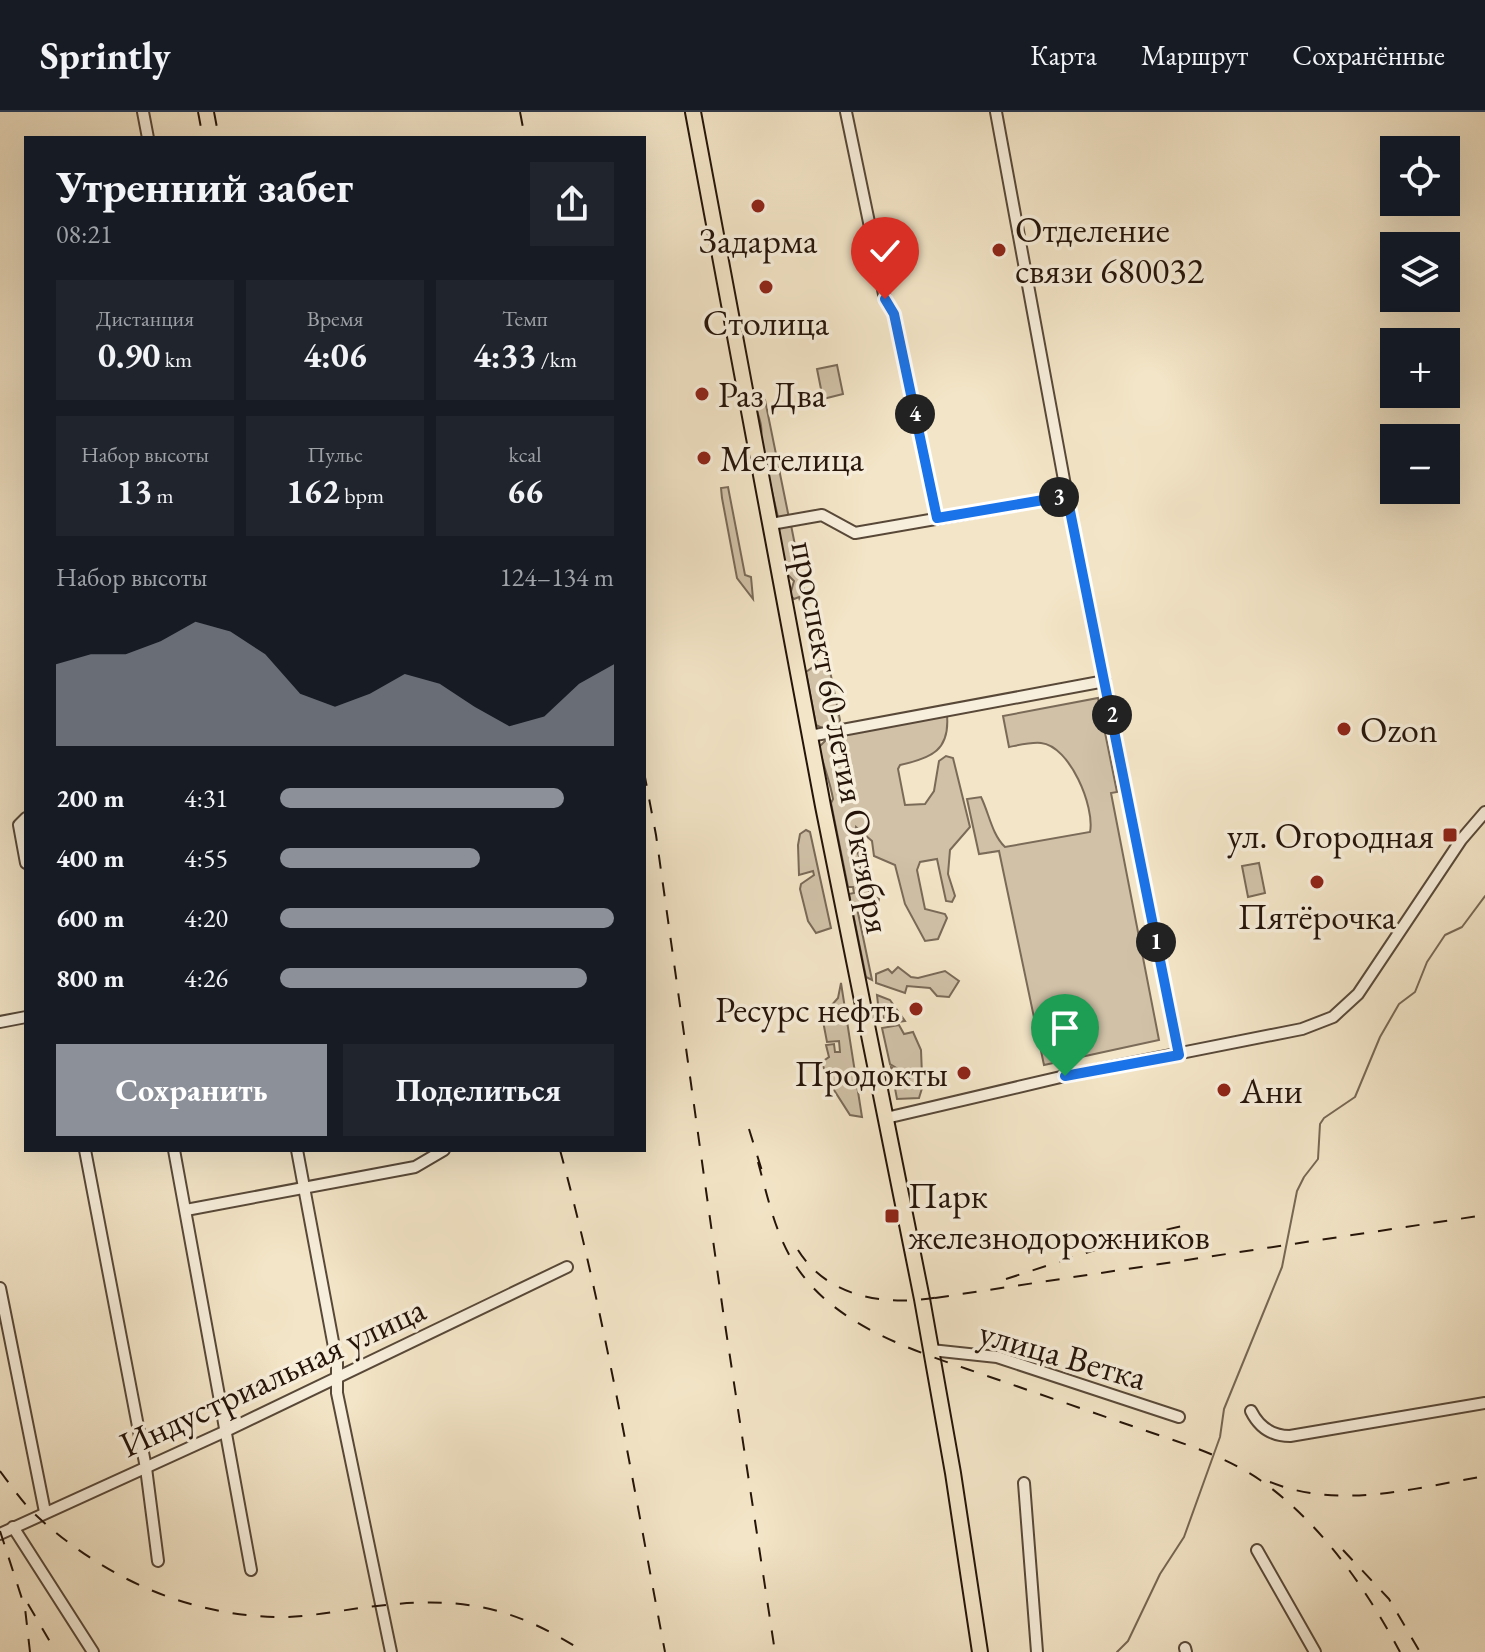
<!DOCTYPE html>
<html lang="ru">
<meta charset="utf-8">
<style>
:root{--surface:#171b24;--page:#20242c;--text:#f1f3f6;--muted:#9ea1a6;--line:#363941;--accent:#8c9099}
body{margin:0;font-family:"EB Garamond",serif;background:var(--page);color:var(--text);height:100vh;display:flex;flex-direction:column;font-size:30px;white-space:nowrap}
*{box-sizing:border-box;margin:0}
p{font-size:26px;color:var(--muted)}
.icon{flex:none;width:44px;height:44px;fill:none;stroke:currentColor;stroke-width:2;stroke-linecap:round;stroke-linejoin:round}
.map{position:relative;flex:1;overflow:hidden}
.details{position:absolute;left:24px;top:24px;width:622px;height:1016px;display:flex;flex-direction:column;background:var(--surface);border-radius:0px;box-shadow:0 8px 32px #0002}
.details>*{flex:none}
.controls{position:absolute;left:1380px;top:24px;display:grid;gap:16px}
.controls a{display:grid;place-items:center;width:80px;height:80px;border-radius:0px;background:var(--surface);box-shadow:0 8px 32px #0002;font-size:40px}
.pin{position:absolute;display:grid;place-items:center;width:68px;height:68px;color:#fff;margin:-82px -34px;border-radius:50% 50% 50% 0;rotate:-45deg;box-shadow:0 0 8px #0007}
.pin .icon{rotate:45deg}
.km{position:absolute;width:40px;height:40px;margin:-20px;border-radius:50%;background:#222;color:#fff;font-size:22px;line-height:40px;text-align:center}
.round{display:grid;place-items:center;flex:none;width:84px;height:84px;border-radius:0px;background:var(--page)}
.headline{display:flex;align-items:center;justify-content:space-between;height:136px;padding:0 32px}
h1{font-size:44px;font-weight:700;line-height:60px}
.figures{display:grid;grid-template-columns:repeat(3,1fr);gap:12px;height:136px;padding:8px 32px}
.figures div{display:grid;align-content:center;border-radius:0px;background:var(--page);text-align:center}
.figures b{font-size:34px;font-weight:700}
.figures small{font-size:22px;font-weight:400}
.figures p{font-size:22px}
.chart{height:224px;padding:16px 32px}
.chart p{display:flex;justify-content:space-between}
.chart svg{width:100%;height:144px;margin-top:8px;fill:var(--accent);opacity:.7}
.primary-button{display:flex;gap:16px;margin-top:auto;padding:16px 32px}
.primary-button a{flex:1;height:92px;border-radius:0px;background:var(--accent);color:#fff;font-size:32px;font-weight:700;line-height:92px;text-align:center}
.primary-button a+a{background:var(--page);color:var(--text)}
ul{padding:0 32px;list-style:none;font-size:26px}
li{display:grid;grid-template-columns:128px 96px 1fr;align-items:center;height:60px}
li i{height:20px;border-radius:10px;background:var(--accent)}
header{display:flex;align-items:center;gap:48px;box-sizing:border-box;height:112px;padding:0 40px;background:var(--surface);border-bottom:2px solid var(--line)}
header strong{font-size:38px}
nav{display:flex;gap:44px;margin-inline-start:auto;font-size:28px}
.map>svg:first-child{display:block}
.green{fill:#d0c1a7;stroke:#7a6a58;stroke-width:2}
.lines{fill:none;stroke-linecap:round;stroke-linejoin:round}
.stream{stroke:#776754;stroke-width:2}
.minor-casing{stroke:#584838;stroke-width:14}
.highway-casing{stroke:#251409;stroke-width:18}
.minor{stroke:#f7eedb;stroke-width:10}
.highway{stroke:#f3e5c7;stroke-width:14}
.rail{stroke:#251409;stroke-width:2;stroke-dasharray:14 14;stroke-linecap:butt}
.route-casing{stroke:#fff;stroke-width:16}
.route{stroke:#1a73e8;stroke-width:10}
.poi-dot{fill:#8f2418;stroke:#f7eedb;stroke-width:3}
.labels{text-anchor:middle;stroke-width:7;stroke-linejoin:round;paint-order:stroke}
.poi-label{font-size:36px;fill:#251409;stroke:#f7eedb;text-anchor:start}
.street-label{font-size:36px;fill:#251409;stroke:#f7eedb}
</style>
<header>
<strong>Sprintly</strong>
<nav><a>Карта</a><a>Маршрут</a><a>Сохранённые</a></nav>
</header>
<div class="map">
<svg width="1485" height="1540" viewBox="0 0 1485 1540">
<rect width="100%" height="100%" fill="#f3e5c7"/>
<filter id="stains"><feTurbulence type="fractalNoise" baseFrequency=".0025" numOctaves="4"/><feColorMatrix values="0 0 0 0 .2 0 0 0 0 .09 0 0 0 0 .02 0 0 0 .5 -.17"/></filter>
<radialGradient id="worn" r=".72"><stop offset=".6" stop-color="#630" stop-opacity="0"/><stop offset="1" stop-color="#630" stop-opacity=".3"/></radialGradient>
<!-- green -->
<g class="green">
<path d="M 837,253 L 843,282 L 823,287 L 817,257 Z"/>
<path d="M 753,278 L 765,288 L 789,406 L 778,405 L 760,329 C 766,311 752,295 753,278 Z"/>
<path d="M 728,375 L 745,463 L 751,465 L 753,487 L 737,466 L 722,386 L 721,376 Z"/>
<path d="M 791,413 L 809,504 L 804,505 L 799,485 L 794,487 L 790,483 L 794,469 L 786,461 L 778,418 L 781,415 Z"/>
<path d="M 816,547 L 819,554 L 830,559 L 840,608 L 837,614 L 824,617 L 816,613 L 806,560 L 813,555 L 812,548 Z"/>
<path d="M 1098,586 L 1117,680 L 1111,681 L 1159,928 L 1044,953 L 999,739 L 979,742 L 967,687 L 981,685 C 989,701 992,723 1005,735 L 1090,720 C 1095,695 1070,634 1041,631 C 1031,630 1019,633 1009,635 L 1003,604 Z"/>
<path d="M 947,603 C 950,638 932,646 900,653 L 898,657 L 905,693 L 925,692 L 934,679 L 939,649 L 946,644 L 953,646 L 970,715 L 950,738 L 948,762 L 955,784 L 952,790 L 946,789 L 937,747 L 920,750 L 917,758 L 925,797 L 945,802 L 947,806 L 938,827 L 925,829 L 905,792 L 895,753 L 874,744 L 872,729 L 856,715 L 854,730 L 862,753 L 859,758 L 854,760 L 855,764 L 867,769 L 870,782 L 879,787 L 878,793 L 857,796 L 872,868 L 866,865 L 849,782 L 854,781 L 853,775 L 848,775 L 831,691 L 833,687 C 830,669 823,653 819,635 L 830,624 Z"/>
<path d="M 806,718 L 810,720 L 831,816 L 816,821 L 808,809 L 800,777 L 801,772 L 814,763 L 813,759 L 799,763 L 798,733 L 800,722 Z"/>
<path d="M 1259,751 L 1265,781 L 1248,785 L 1242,754 Z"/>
<path d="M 898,855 L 911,865 L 918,866 L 945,859 L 959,869 L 949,885 L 937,884 L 930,876 L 907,874 L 905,881 L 876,871 L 876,862 L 888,857 L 892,861 Z"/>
<path d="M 841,871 L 862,1005 L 850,1003 L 827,967 L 822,950 L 829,945 L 826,933 L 834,932 L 835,940 L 840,940 L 839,929 L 827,930 L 822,904 L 838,886 Z"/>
<path d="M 877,883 L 890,888 L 905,909 L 885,912 L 882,901 L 879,901 Z"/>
<path d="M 899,913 L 904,922 L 913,920 L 921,938 L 922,963 L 908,963 L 890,952 L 882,916 Z"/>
<path d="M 891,955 L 906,965 L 921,967 L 923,973 L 919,986 L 897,987 Z"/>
</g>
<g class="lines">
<!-- stream -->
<path class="stream" d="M 1117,1540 L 1128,1529 L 1160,1462 L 1184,1425 L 1220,1325 L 1224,1297 L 1282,1155 L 1297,1079 L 1304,1065 L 1318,1047 L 1320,1012 L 1324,1006 L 1355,985 L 1380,925 L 1399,892 L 1415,880 L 1427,850 L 1445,823 L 1462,815 L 1485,784"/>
<defs>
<g id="minor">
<path d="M 143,0 L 148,26"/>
<path d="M 846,0 L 885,187 L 894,202 L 937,406"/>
<path d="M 996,0 L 1067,384 L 1179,943"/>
<path d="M 771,412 L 822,403 L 855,421 L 1067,384"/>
<path d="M 810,624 L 1105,569"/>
<path d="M 26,706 L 19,713 L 26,751"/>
<path d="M 0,910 L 26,905"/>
<path d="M 886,1006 L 1065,964 L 1302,917 L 1333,905 L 1358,882 L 1461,728 L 1485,700"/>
<path d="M 85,1038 L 146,1356 L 158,1449"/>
<path d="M 174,1038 L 251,1458"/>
<path d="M 297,1038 L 337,1251 L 337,1281 L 391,1540"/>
<path d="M 186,1098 L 415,1055 L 444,1038"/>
<path d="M 0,1176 L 45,1400"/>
<path d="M 931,1238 L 997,1245 L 1179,1305"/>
<path d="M 1251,1299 C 1259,1315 1271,1324 1290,1324 L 1485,1291"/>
<path d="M 1024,1371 L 1037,1540"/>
<path d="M 13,1415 L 93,1540"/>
<path d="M 0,1422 L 226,1319 L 567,1155"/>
<path d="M 1257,1438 L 1315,1540"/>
<path d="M 1185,1536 L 1186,1540"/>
</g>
<path id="highway" d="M 693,0 L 823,694 L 922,1187 L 953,1361 L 980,1540"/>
</defs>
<!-- minor casing -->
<use href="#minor" class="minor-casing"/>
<!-- highway casing -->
<use href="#highway" class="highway-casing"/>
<!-- minor -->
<use href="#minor" class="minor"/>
<!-- highway -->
<use href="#highway" class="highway"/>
<!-- rail -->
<g class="rail">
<path d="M 198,0 L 203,26"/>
<path d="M 214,0 L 219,26"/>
<path d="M 520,0 L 525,26"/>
<path d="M 644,660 L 656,723 L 723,1199 L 775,1540"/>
<path d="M 749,1017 L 762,1059"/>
<path d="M 560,1038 C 605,1203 633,1372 665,1540"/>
<path d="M 758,1050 C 768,1086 776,1126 798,1157 C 836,1212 906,1236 967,1257 C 1022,1276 1077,1295 1132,1314 C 1175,1329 1222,1342 1260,1368 C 1320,1410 1366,1476 1400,1540"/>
<path d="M 798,1138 C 829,1188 891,1195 944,1184"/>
<path d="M 1006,1167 L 1138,1124 L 1187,1113"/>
<path d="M 935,1186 L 1485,1103"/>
<path d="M 0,1359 C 12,1375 24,1393 39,1406 C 107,1468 194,1506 286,1505 C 316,1504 347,1497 377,1494 C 461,1484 513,1494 584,1540"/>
<path d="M 1270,1370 C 1339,1398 1415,1376 1485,1364"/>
<path d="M 0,1419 L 25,1496 L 30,1540"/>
<path d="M 1343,1438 L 1389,1487 L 1420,1540"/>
<path d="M 28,1492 L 56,1540"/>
</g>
</g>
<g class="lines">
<defs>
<path id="route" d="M 885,187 L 894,202 L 937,406 L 1067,384 L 1179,943 L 1065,964"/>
</defs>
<!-- route casing -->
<use href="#route" class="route-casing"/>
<!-- route -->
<use href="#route" class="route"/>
</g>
<!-- markers -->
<g class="poi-dot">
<circle cx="758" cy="94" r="8"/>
<circle cx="999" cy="138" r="8"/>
<circle cx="766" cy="175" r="8"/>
<circle cx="702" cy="282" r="8"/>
<circle cx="704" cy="346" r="8"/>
<circle cx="1344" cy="617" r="8"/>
<rect x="1442" y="715" width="16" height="16" rx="4"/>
<circle cx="1317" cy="770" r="8"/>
<circle cx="916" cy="897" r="8"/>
<circle cx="964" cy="961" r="8"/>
<circle cx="1224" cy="978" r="8"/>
<rect x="884" y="1096" width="16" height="16" rx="4"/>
</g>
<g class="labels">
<!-- poi labels -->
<g class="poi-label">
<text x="1015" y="130">Отделение<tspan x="1015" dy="41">связи 680032</tspan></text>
<text x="758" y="141" text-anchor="middle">Задарма</text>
<text x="766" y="223" text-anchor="middle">Столица</text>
<text x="718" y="295">Раз Два</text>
<text x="720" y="359">Метелица</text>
<text x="1360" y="630">Ozon</text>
<text x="1434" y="736" text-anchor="end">ул. Огородная</text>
<text x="1317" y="817" text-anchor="middle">Пятёрочка</text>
<text x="900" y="910" text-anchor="end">Ресурс нефть</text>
<text x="948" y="974" text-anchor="end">Продокты</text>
<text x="1240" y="991">Ани</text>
<text x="908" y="1096">Парк<tspan x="908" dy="41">железнодорожников</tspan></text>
</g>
<!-- street labels -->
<g class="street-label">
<text transform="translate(842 625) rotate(79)" y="13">проспект 60-летия Октября</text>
<text transform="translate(1063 1242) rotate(16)" y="13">улица Ветка</text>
<text transform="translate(272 1264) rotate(-25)" y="13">Индустриальная улица</text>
</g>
</g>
<rect width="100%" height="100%" filter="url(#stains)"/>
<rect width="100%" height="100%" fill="url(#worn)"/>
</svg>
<div class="controls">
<a><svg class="icon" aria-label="locate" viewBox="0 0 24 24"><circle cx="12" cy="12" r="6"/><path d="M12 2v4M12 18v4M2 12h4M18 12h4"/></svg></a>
<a><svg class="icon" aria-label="layers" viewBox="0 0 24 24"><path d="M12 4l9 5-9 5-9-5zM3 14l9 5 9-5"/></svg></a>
<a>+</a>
<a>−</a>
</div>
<div class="pin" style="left:1065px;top:964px;background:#1e9e55"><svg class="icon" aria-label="arrive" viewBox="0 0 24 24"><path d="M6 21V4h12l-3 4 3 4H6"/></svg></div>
<div class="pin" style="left:885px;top:187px;background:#d93025"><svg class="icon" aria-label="check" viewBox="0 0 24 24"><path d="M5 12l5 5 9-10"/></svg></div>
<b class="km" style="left:1156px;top:830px">1</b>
<b class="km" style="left:1112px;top:603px">2</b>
<b class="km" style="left:1059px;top:385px">3</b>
<b class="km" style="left:915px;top:302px">4</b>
<section class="details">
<div class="headline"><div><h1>Утренний забег</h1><p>08:21</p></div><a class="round"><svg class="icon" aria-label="share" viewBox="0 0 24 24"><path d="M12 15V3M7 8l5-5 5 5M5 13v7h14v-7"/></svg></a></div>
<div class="figures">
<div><p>Дистанция</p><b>0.90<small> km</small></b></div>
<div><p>Время</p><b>4:06</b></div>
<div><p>Темп</p><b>4:33<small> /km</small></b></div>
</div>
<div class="figures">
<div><p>Набор высоты</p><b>13<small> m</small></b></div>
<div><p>Пульс</p><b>162<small> bpm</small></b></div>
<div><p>kcal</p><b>66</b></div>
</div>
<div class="chart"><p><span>Набор высоты</span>124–134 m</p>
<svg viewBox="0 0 160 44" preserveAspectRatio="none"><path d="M0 44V19L10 16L20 16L30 12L40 6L50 9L60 16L70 28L80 32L90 28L100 22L110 25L120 32L130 38L140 35L150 25L160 19V44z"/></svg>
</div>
<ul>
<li><b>200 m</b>4:31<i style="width:85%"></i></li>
<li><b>400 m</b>4:55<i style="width:60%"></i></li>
<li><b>600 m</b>4:20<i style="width:100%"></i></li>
<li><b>800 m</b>4:26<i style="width:92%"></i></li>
</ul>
<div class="primary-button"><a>Сохранить</a><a>Поделиться</a></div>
</section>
</div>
